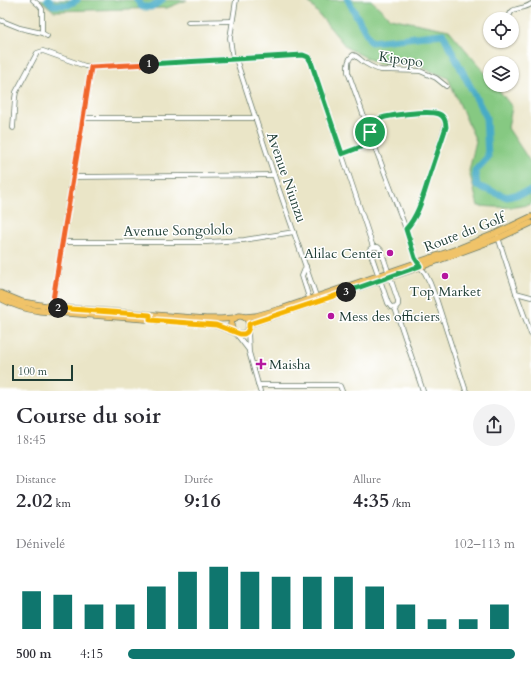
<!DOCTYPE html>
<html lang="fr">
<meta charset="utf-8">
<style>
:root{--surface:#fff;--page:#f2f2f3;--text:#2b2b33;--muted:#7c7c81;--accent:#0f766e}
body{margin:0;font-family:Cardo,serif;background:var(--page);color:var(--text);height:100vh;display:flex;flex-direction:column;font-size:15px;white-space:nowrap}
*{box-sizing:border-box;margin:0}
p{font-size:13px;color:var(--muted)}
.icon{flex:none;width:22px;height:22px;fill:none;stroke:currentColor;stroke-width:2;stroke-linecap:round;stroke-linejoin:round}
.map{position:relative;height:391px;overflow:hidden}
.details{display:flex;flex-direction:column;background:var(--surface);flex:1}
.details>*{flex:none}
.tools{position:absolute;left:483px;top:12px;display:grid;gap:8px}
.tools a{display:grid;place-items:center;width:36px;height:36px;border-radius:50%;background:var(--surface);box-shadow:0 1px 3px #0004;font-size:20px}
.scale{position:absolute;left:12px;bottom:10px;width:61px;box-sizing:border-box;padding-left:4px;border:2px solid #1f3d34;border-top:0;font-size:11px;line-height:14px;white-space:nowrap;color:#1f3d34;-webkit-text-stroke:3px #fff;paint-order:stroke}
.pin{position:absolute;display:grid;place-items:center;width:34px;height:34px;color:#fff;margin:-17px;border:2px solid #fff;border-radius:50%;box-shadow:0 1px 4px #0007}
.km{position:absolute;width:20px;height:20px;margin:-10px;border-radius:50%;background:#222;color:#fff;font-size:11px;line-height:20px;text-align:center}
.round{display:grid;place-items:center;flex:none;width:42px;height:42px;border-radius:21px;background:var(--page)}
.head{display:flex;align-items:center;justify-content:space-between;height:68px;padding:0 16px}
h1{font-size:22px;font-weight:600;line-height:30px}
.stats{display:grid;grid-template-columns:repeat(3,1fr);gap:6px;height:68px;padding:4px 16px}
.stats div{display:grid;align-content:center}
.stats b{font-size:20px;font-weight:600}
.stats small{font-size:11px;font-weight:400}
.stats p{font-size:11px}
.chart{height:112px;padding:8px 16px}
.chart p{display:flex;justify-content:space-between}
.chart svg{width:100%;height:72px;margin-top:4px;stroke:var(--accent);stroke-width:6}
ul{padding:0 16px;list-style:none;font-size:13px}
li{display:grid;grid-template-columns:64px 48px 1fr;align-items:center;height:30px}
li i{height:10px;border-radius:5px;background:var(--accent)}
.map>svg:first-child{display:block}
.green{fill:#86c982;stroke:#52835b}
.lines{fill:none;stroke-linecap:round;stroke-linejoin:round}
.river{stroke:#46abc6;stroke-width:7}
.minor-casing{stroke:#667867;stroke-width:5.5}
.major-casing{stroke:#667867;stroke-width:7}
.minor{stroke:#fff;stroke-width:4}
.major{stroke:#f0c369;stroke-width:5.5}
.split-1-casing{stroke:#fff;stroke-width:8}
.split-2-casing{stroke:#fff;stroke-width:8}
.split-3-casing{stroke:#fff;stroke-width:8}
.split-4-casing{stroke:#fff;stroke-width:8}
.split-1{stroke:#22a559;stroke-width:5}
.split-2{stroke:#f0652b;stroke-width:5}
.split-3{stroke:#f5b400;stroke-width:5}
.split-4{stroke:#22a559;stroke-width:5}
.poi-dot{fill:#b5179e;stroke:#fff;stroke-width:1.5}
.labels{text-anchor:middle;stroke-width:3;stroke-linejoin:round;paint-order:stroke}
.street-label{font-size:14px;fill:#1f3d34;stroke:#fff}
.poi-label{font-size:14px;fill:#1f3d34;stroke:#fff;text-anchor:start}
</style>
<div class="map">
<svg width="531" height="391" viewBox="0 0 531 391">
<rect width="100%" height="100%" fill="#fff"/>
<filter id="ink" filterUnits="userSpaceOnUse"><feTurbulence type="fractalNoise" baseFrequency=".025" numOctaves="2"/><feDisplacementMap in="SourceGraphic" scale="8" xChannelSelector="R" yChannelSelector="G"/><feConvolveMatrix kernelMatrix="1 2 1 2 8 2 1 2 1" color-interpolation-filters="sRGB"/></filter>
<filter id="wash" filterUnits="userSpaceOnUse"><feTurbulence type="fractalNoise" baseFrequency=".012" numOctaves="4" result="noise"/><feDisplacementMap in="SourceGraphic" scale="16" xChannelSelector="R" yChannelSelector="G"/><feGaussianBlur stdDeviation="0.9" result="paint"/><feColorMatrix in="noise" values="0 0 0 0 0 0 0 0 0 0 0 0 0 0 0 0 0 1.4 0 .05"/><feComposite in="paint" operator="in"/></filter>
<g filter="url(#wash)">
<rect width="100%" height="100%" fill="#eae5c7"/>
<!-- green -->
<g class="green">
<path d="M 40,0 L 187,0 L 167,8 L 54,11 Z"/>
<path d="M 307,0 L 371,0 L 390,18 L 449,30 L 490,79 L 490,85 L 495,85 L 512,107 L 508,128 L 531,163 L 531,204 C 514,209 496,207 478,206 L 469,171 L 476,141 L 448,78 L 408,62 L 379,64 L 347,48 Z"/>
</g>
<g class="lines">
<!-- river -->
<g class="river">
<path d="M 48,0 L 53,5 L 68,5 L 77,0"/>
<path d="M 137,0 L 142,7 L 151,7 L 162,0"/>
<path d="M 348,0 L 371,42 L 443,34 L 486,117 L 488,157 L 475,171 L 477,186 L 507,197 L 531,191"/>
</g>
</g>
</g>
<g filter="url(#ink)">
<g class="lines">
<defs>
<g id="minor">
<path d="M 33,0 L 40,6 L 42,9 L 42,33"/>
<path d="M 509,19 C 510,5 522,11 531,4"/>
<path d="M 0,20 L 20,28 L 42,33 L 47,36"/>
<path d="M 188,22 L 232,21"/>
<path d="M 512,29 L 514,33"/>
<path d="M 233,59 L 230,38 L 236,0"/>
<path d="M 236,59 L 274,175 L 317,299"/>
<path d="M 446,86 L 436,78 L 420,71 L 381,70 C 375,69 370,66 365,63 C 360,60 358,56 353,55 C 347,60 348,65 348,72 L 373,142 L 406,229 L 415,258 L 417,263 L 425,273 L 430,283 L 437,301 L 466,391"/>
<path d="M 83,118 L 255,118"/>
<path d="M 13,128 L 15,98 L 16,92 L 37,53 L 43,51 L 85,66 L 91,67 L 303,55 L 308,57 L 311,62 L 373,247"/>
<path d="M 370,132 C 371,129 372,123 375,121 C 384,115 430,110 439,114 C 445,117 446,122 445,127 C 440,144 434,161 429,178 C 423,195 419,215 406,229"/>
<path d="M 342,154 L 373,142"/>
<path d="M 73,177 L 274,175"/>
<path d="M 498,237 L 516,293 L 531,334"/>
<path d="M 62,242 L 207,242 L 244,240 L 294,232"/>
<path d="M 373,247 L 378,247 L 381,250 L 398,301 L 398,305 L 395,308"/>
<path d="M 373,247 L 370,249 L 371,254 L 388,303 L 391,307 L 395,308"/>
<path d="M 306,266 L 302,276 L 310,301"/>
<path d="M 516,293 L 531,297"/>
<path d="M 395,308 L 423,391"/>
<path d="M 52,310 L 62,242 L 83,118 L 91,67"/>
<path d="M 248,330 L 249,352 L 260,391"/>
<path d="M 235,332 L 248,349"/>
<path d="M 258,385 L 337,385 L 340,386 L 342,391"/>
</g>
<g id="major">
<path d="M 0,293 L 22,302 L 52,307 L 206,319 L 221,319 L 235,318"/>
<path d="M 0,298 C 13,305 25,309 40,311 L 210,324 L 216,325 L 234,332"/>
<circle cx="240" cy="325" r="9"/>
<path d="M 245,317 L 256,316 L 281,309 L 460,248 L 497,233 L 531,217"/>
<path d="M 249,324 L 420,267 L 499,238 L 531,223"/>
</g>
</defs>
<!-- minor casing -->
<use href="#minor" class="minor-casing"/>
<!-- major casing -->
<use href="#major" class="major-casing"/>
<!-- minor -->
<use href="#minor" class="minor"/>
<!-- major -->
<use href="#major" class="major"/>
</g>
</g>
<g class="lines" filter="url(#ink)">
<defs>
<path id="split-1" d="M 149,64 L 303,55 L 308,57 L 311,62 L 342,154 L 374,142 L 370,132"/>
<path id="split-2" d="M 58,308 L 52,307 C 64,227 79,148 91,67 L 149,64"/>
<path id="split-3" d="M 58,308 L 150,315 L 150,320 L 216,325 L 240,334 L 244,334 L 247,332 L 249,328 L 249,324 L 252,323 L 346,292"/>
<path id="split-4" d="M 346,292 L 420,266 L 415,258 L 406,229 C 418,216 423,197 428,181 C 434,163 440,145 446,127 C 446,122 444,116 439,114 C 430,110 383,115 375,121 C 372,124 371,129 370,132"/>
</defs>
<!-- split-1 casing -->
<use href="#split-1" class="split-1-casing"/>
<!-- split-2 casing -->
<use href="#split-2" class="split-2-casing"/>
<!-- split-3 casing -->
<use href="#split-3" class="split-3-casing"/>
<!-- split-4 casing -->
<use href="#split-4" class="split-4-casing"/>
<!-- split-1 -->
<use href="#split-1" class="split-1"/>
<!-- split-2 -->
<use href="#split-2" class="split-2"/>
<!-- split-3 -->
<use href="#split-3" class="split-3"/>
<!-- split-4 -->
<use href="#split-4" class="split-4"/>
</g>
<!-- markers -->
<g class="poi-dot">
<circle cx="390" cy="253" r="4"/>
<circle cx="445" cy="276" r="4"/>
<circle cx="331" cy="316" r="4"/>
<path d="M259 358h4v4h4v4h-4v4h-4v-4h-4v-4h4z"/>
</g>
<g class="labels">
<!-- street labels -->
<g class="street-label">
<text transform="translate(401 59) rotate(8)" y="5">Kipopo</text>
<text transform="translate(287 177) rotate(71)" y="5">Avenue Niunzu</text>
<text transform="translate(178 230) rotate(-1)" y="5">Avenue Songololo</text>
<text transform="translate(464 232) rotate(-21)" y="5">Route du Golf</text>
</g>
<!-- poi labels -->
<g class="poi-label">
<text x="382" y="258" text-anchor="end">Alilac Center</text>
<text x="445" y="296" text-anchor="middle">Top Market</text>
<text x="339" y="321">Mess des officiers</text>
<text x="269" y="369">Maisha</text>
</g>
</g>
</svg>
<div class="tools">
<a><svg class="icon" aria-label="locate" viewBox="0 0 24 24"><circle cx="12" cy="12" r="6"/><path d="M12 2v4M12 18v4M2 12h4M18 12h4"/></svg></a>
<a><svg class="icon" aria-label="layers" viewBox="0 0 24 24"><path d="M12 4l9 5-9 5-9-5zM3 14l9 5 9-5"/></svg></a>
</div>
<div class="scale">100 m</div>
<div class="pin" style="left:370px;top:132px;background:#1e9e55"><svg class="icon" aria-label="arrive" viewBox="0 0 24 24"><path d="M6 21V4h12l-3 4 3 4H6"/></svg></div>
<b class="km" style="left:149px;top:64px">1</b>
<b class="km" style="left:58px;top:308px">2</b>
<b class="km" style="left:346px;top:292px">3</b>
</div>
<section class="details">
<div class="head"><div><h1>Course du soir</h1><p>18:45</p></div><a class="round"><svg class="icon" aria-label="share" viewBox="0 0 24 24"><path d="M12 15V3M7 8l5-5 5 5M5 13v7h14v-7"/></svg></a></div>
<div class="stats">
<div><p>Distance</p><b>2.02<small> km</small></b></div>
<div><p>Durée</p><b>9:16</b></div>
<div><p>Allure</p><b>4:35<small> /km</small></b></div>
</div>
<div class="chart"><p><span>Dénivelé</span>102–113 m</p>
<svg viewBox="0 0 160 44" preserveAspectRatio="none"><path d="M5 44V21M15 44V23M25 44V29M35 44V29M45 44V18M55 44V9M65 44V6M75 44V9M85 44V12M95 44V12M105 44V12M115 44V18M125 44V29M135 44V38M145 44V38M155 44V29"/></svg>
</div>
<ul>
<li><b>500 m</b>4:15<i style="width:100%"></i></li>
</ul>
</section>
